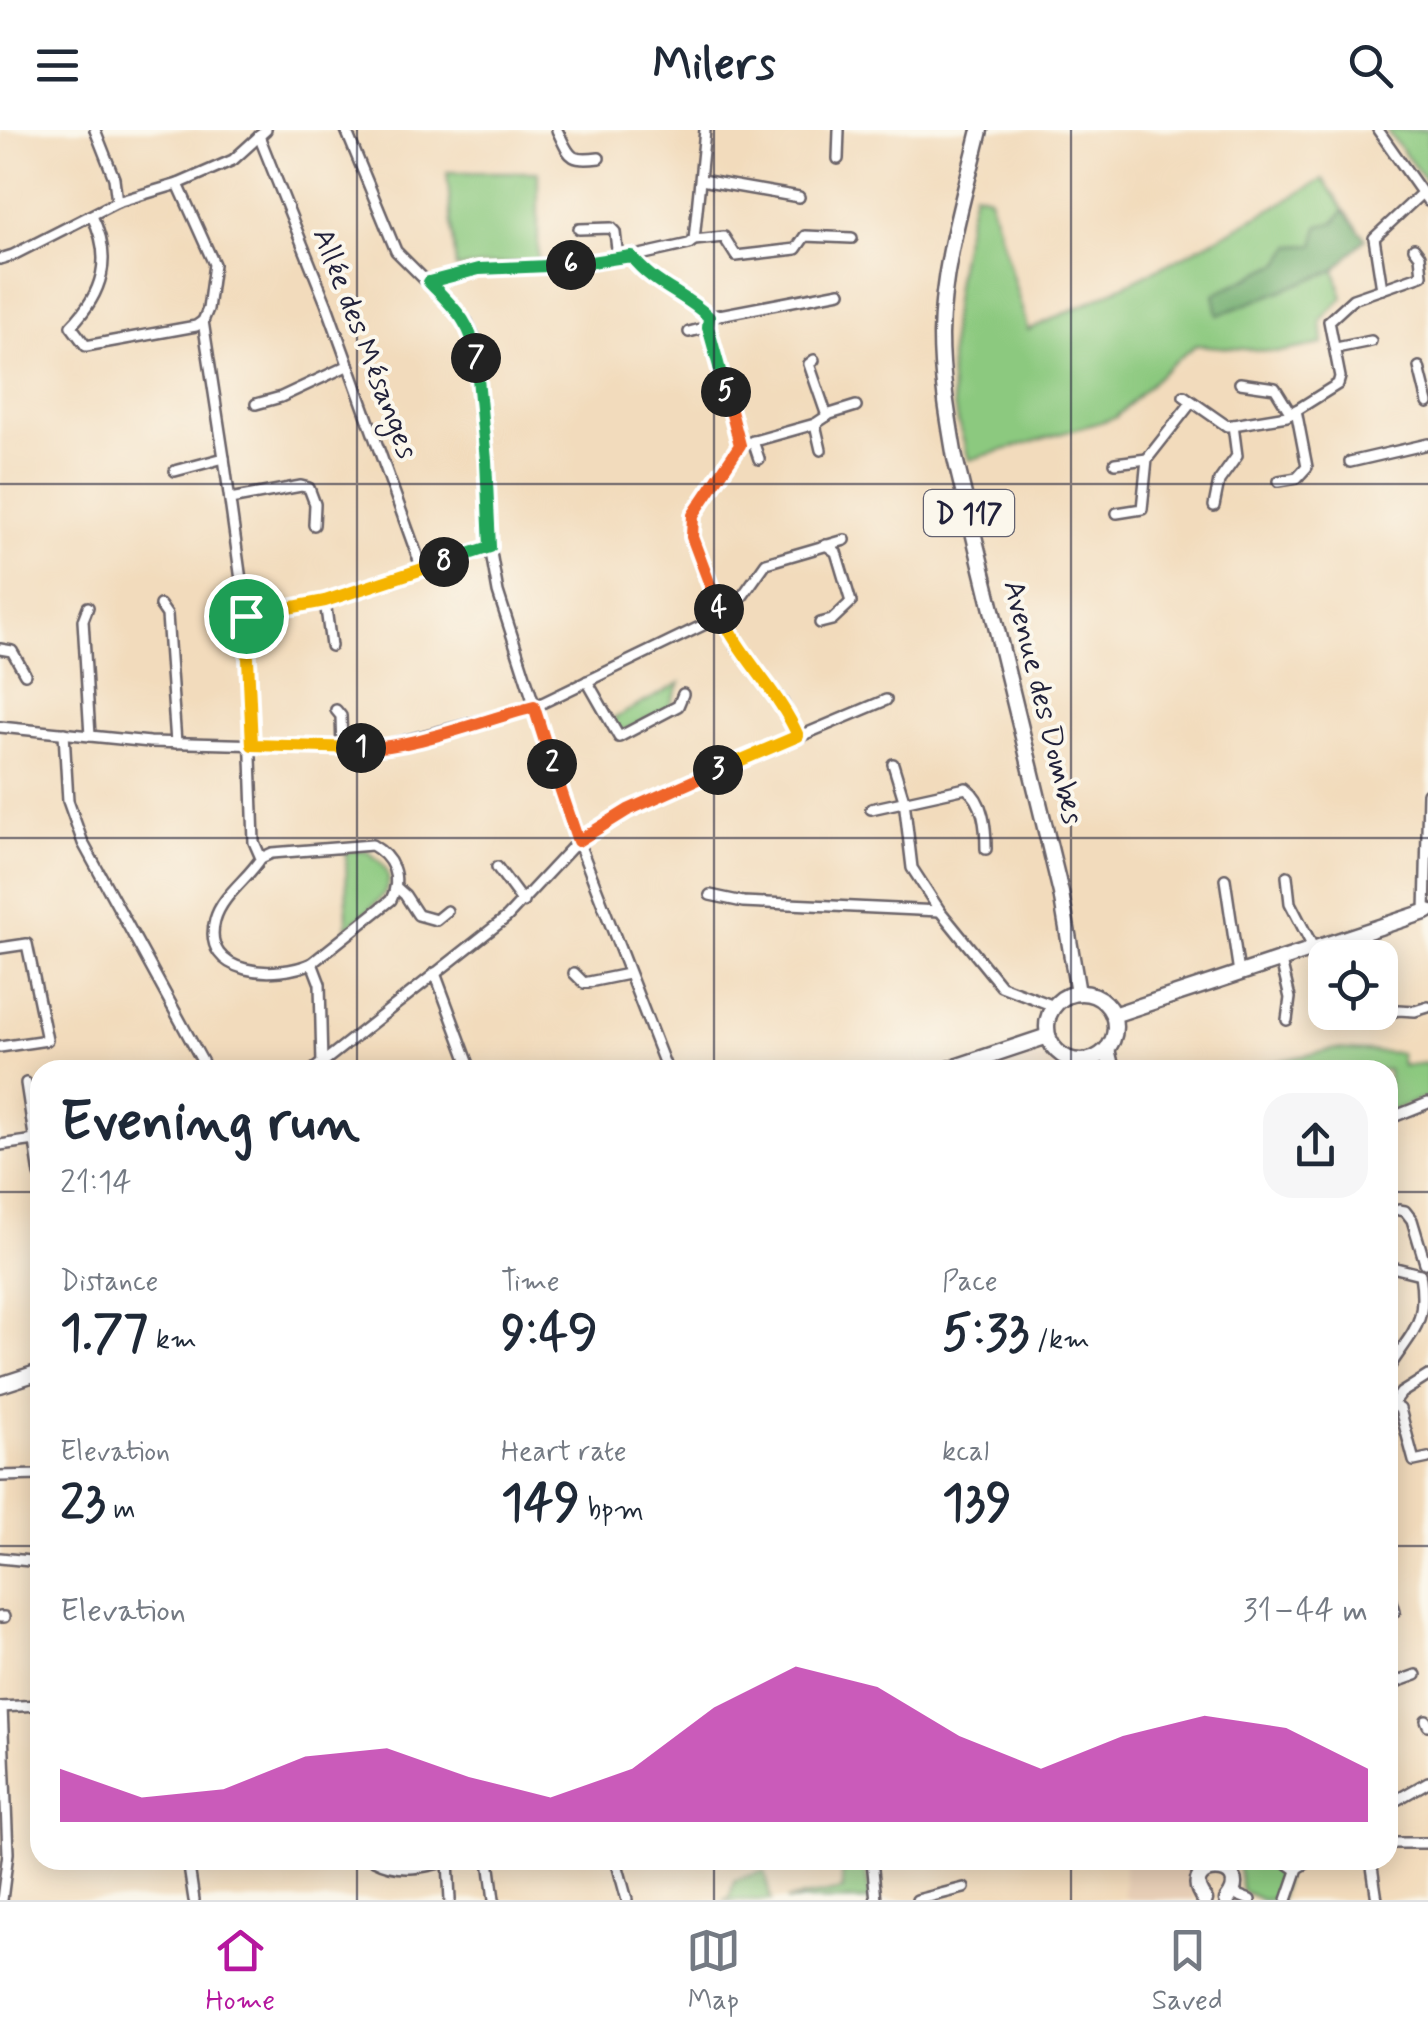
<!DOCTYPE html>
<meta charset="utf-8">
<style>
:root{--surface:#fff;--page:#f6f6f7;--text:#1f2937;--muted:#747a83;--line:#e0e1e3;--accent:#b5179e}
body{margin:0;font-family:Mynerve,sans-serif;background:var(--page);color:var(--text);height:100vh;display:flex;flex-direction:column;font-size:38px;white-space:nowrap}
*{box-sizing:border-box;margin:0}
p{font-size:32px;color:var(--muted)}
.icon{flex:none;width:55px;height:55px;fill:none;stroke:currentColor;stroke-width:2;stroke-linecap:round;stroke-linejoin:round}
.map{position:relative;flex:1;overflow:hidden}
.drawer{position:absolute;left:30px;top:930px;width:1368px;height:810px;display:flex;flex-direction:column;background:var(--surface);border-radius:30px;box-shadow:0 5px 25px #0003}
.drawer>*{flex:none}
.tools{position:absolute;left:1308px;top:810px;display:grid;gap:20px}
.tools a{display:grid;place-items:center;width:90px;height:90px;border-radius:20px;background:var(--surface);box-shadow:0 5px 25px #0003;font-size:50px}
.pin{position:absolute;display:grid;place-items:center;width:85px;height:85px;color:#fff;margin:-42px;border:5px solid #fff;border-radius:50%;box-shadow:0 2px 10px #0007}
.km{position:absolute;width:50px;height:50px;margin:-25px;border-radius:50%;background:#222;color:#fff;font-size:28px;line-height:50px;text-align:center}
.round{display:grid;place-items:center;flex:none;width:105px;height:105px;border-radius:30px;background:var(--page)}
.headline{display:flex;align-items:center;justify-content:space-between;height:170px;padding:0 30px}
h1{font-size:55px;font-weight:700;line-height:75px}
.stats{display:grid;grid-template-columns:repeat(3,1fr);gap:15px;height:170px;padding:10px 30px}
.stats div{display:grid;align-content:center}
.stats b{font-size:50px;font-weight:700}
.stats small{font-size:28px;font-weight:400}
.stats p{font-size:28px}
.chart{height:280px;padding:20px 30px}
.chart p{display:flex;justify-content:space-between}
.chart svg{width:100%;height:180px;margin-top:10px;fill:var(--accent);opacity:.7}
header{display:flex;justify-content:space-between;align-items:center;height:130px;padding:0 30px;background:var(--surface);font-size:45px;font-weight:700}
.tab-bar{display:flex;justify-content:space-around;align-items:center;height:140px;border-top:2px solid var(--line);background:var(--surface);font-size:28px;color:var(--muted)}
.tab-bar a{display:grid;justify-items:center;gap:5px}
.tab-bar .current{color:var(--accent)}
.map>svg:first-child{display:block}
.built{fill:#e8cfb7}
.green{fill:#8cc97f;stroke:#57765d;stroke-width:2.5}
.forest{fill:#71ad6e;stroke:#4a6854;stroke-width:2.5}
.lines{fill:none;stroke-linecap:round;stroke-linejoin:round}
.street-casing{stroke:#6b6368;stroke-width:14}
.primary-casing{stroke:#6b6368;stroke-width:19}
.street{stroke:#fff;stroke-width:9}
.primary{stroke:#fff;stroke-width:14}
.split-1-casing{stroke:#fff;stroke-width:20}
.split-2-casing{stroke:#fff;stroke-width:20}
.split-3-casing{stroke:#fff;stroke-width:20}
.split-4-casing{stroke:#fff;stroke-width:20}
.split-5-casing{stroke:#fff;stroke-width:20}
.split-6-casing{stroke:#fff;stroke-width:20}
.split-7-casing{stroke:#fff;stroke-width:20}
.split-8-casing{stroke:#fff;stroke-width:20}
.split-9-casing{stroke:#fff;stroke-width:20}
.split-1{stroke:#f5b400;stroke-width:12}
.split-2{stroke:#f0652b;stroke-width:12}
.split-3{stroke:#f0652b;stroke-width:12}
.split-4{stroke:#f5b400;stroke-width:12}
.split-5{stroke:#f0652b;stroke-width:12}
.split-6{stroke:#22a559;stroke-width:12}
.split-7{stroke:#22a559;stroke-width:12}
.split-8{stroke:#22a559;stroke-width:12}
.split-9{stroke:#f5b400;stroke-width:12}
.grid{fill:none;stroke:#22223b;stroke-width:2.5;stroke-opacity:0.55}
.labels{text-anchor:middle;stroke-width:8;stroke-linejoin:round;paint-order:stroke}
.shield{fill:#fbf7ec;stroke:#636270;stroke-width:2.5}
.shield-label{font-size:28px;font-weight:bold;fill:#22223b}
.street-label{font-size:30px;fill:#22223b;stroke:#fbf7ec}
</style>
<header><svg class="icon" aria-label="menu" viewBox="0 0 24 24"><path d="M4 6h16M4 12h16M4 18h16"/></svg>Milers<svg class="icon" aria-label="search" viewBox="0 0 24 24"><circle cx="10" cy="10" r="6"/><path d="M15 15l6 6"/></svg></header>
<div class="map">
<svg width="1428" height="1770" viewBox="0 0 1428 1770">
<rect width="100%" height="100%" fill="#fbf7ec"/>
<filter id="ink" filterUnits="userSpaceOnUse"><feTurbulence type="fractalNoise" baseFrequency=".01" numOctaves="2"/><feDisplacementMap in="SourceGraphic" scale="20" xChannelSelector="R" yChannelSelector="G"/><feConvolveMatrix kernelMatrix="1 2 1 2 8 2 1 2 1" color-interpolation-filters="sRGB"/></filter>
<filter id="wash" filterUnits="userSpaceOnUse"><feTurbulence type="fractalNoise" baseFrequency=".0048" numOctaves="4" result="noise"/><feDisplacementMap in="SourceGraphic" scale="40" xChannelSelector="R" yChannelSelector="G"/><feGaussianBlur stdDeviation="2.25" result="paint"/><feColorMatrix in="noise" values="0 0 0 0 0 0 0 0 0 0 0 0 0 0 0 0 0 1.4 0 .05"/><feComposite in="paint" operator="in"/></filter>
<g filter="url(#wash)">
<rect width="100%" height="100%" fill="#f2dbbc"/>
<!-- built -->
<g class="built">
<path d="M 1045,927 L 1075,940 L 981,940 L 1015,928 Z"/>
<path d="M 1124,1730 L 1206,1730 L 1192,1750 L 1194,1770 L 1130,1770 L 1124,1766 Z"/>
</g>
<!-- green -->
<g class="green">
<path d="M 1386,0 L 1428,0 L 1428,54 Z"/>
<path d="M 447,42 L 538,42 L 538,131 L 456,138 Z"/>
<path d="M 1323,49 L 1344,80 L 1314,115 L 1292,116 L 1280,133 L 1214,164 L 1219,184 L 1335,140 L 1343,168 L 1321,190 L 1323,214 L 1279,222 L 1196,215 L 1170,235 L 1115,288 L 969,330 C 964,311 956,290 953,270 C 943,207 960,124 974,62 L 989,66 L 1028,200 C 1129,155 1227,106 1323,49 Z"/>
<path d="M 680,553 L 669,577 L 623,601 L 618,599 L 613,589 Z"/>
<path d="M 365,720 C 414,751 376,773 347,798 L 346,721 Z"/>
<path d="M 1336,919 L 1400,923 L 1402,936 L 1428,933 L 1428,967 L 1388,982 L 1388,940 L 1236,940 Z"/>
<path d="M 1237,1730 L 1287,1730 L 1281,1769 L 1262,1770 L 1242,1761 Z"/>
<path d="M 865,1737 L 871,1770 L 786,1770 L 843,1760 L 842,1738 Z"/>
<path d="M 764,1741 L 771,1770 L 723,1770 L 729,1768 L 735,1750 Z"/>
</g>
<!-- forest -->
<path class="forest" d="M 1344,80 L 1365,108 L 1335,140 L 1218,185 L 1214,164 L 1280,133 L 1292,116 L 1314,115 L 1319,96 L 1335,92 Z"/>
</g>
<g filter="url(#ink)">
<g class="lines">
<defs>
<g id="street">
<path d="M 95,0 L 114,48 L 117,72"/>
<path d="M 346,0 L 396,121 L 467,192 L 474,207 L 487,330 L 490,417 L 498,462 L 578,711 L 667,940"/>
<path d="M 557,0 C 570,26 568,32 599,28"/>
<path d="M 1378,0 L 1428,71"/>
<path d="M 259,6 L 327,176 L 422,439"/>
<path d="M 838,29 L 839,0"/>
<path d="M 701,50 L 799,67"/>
<path d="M 92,86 C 113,128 103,163 71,196 L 86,216 L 196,196 L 203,191 L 208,179 L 214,134 L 178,54"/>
<path d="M 579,99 L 611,98 L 615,102 L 618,128"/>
<path d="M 694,110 L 724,107 L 736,126 L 796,119 L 805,106 L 852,108"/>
<path d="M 631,127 L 689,114 L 694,110 L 705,0"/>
<path d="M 0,129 L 13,125 L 117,72 L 178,54 L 233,30 L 266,0"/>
<path d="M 429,151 L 479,139 L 517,135 L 561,136 L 631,127 C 652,154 685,163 709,187 L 708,197 L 740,315 L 693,385 L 691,407 L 736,516 L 783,573 L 798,606"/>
<path d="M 1382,159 L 1422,145 L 1420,126 L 1414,118"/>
<path d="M 709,187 L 840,162"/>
<path d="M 689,202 L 708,197"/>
<path d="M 1336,218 L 1371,211"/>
<path d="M 814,230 L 809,234 L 827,286"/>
<path d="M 1419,237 L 1428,273"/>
<path d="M 1240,253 L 1275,258 L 1291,284"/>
<path d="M 707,266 L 725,261"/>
<path d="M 1184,266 L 1227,296 L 1287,286 L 1338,254 L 1340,247 L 1329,191 L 1353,169 L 1382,159 L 1374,108 L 1422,63"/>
<path d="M 256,274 L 281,267 L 347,236"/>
<path d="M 815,294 L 821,320"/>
<path d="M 753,311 L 759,329"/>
<path d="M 740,315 L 815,294 L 830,284 L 856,276"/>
<path d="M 224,328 L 246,486 L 254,712 L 261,728 C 248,749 222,765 215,790 C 200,847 278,849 312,833 L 320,854 L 322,934"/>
<path d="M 1350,332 L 1428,314"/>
<path d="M 1115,333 L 1147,329"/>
<path d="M 175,341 L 224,328 L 203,191"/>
<path d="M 1279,351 L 1297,348 L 1307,337 L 1296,280"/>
<path d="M 230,369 L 301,356 L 309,358 L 315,374 L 314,395"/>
<path d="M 1214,376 L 1219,351 L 1237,326 L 1233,295"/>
<path d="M 1117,383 L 1142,379 L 1147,329 L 1191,273"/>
<path d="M 325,471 L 331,516"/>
<path d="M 160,475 L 167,485 L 176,613"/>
<path d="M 88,477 L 83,490 L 90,606"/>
<path d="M 246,486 L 325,471 L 490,417"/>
<path d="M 820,493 L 832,490 L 851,472 L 836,422 L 826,415"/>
<path d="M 0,519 L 12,521 L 25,544"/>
<path d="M 587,551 L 619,607 L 678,576 L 683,564"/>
<path d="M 336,580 L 341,586 L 342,618"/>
<path d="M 0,597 L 150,612 L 376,618 L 534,577 L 722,486 L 734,478 L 766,433 L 845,410"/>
<path d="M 64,603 L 68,671 L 83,713 L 207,940"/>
<path d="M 893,634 L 904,670 L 912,738 L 940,781 L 1001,856 L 1054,876"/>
<path d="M 871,679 L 966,658 C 984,671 986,698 986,719"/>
<path d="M 261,728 L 272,723 L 372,715 C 393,727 402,747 391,770 L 312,833"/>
<path d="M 497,737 L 523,772"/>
<path d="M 1287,746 L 1290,773 L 1314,819"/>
<path d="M 1225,749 L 1239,843"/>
<path d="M 396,757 L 405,765 L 418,785 L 436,790 L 447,781"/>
<path d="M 710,765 L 743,772 L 940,781"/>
<path d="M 1425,782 L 1428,663"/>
<path d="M 0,818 L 27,814 L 47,910 L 0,917"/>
<path d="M 1281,831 L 1290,868 L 1287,890"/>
<path d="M 435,843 L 471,940"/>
<path d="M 574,843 L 584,853 L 628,844"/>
<path d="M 1358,882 L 1374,888 L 1398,880 L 1415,881 L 1428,877"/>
<path d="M 313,940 L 507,787 L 578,711 L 627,679 L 886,570"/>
<path d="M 26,953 L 40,1045"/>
<path d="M 1388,989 L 1428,973"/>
<path d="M 0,1015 L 35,1010"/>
<path d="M 1399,1080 L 1405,1081 L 1412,1090 L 1425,1133"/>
<path d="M 1388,1136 L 1420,1144"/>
<path d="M 1388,1239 C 1413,1200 1428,1194 1420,1144"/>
<path d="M 1388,1271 L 1400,1279 L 1414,1331 L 1428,1328"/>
<path d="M 1393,1274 L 1401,1263 L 1428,1246"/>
<path d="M 0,1346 L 40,1345"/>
<path d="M 0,1428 L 40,1432"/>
<path d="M 1388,1458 L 1395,1481"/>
<path d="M 0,1487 L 4,1487"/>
<path d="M 1388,1555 L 1416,1545"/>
<path d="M 0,1577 L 40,1575"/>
<path d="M 1426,1590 L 1428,1595"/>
<path d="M 1388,1675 L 1428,1652"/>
<path d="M 1388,1713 L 1428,1713"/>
<path d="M 188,1730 L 194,1770"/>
<path d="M 374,1730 C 401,1744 424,1737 452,1730"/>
<path d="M 489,1730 L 494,1770"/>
<path d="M 616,1730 L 627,1770"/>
<path d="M 872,1730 L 876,1770"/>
<path d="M 1184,1730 L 1202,1744"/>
<path d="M 1283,1730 L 1297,1740"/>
<path d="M 1371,1730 L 1377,1770"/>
<path d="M 448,1731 L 450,1770"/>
<path d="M 1232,1763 L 1250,1770"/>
<path d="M 2,1770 L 8,1723 L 2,1577"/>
<path d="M 917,1770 L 964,1758"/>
<path d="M 1287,1770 L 1298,1738 L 1312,1730"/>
</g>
<g id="primary">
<path d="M 980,0 C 964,67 942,136 941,205 C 941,247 948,287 955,328 L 1061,763 L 1078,863"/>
<circle cx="1081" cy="897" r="34"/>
<path d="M 1113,885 L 1428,781"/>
<path d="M 1107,919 L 1112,940"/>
<path d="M 946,940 L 1048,906"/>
<path d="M 0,1255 L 40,1242"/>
<path d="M 1205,1770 C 1173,1730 1258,1729 1227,1770"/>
</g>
</defs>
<!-- street casing -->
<use href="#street" class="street-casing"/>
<!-- primary casing -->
<use href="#primary" class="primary-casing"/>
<!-- street -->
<use href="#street" class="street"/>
<!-- primary -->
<use href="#primary" class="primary"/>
</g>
</g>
<g class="lines" filter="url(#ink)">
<defs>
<path id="split-1" d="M 246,486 L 252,615 L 361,618"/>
<path id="split-2" d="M 361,618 C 411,619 483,590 534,577 L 552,634"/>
<path id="split-3" d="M 552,634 L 578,711 L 628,680 L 718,640"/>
<path id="split-4" d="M 718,640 L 798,606 C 778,559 738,527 719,479"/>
<path id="split-5" d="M 719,479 L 692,407 L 693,385 L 740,315 L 726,262"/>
<path id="split-6" d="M 571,135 L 631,126 C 653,155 684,163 709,187 L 708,197 L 726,262"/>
<path id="split-7" d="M 476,228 C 473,193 452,176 429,152 L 479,139 L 571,135"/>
<path id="split-8" d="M 444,432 L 490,417 L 486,330 L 476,228"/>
<path id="split-9" d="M 246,486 L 325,471 L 444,432"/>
</defs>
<!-- split-1 casing -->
<use href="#split-1" class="split-1-casing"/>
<!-- split-2 casing -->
<use href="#split-2" class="split-2-casing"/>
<!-- split-3 casing -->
<use href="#split-3" class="split-3-casing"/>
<!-- split-4 casing -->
<use href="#split-4" class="split-4-casing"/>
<!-- split-5 casing -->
<use href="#split-5" class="split-5-casing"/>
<!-- split-6 casing -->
<use href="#split-6" class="split-6-casing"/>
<!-- split-7 casing -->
<use href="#split-7" class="split-7-casing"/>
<!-- split-8 casing -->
<use href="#split-8" class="split-8-casing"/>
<!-- split-9 casing -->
<use href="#split-9" class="split-9-casing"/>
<!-- split-1 -->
<use href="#split-1" class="split-1"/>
<!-- split-2 -->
<use href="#split-2" class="split-2"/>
<!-- split-3 -->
<use href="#split-3" class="split-3"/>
<!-- split-4 -->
<use href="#split-4" class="split-4"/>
<!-- split-5 -->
<use href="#split-5" class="split-5"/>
<!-- split-6 -->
<use href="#split-6" class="split-6"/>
<!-- split-7 -->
<use href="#split-7" class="split-7"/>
<!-- split-8 -->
<use href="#split-8" class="split-8"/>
<!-- split-9 -->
<use href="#split-9" class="split-9"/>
</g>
<!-- grid -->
<path class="grid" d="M 357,0 L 357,940M 714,0 L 714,940M 1071,0 L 1071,940M 0,354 L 1428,354M 0,708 L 1428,708M 0,1062 L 40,1062M 1388,1062 L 1428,1062M 0,1416 L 40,1416M 1388,1416 L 1428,1416M 357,1730 L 357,1770M 714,1730 L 714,1770M 1071,1730 L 1071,1770"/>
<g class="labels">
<!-- shield labels -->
<rect class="shield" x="924" y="360" width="90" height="46" rx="8"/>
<g class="shield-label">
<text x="969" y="393">D 117</text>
</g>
<!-- street labels -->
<g class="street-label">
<text transform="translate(366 213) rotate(69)" y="10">Allée des Mésanges</text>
<text transform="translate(1044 572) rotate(76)" y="10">Avenue des Dombes</text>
</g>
</g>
</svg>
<div class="tools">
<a><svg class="icon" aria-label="locate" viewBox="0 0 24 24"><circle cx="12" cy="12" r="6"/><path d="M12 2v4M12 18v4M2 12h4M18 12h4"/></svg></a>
</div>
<div class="pin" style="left:246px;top:486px;background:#1e9e55"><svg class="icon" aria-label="arrive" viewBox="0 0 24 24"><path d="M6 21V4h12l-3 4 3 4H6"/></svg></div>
<b class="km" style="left:361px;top:618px">1</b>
<b class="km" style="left:552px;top:634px">2</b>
<b class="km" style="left:718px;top:640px">3</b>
<b class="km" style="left:719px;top:479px">4</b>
<b class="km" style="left:726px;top:262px">5</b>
<b class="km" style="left:571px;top:135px">6</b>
<b class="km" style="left:476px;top:228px">7</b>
<b class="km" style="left:444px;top:432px">8</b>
<section class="drawer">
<div class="headline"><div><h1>Evening run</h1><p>21:14</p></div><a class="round"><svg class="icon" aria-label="share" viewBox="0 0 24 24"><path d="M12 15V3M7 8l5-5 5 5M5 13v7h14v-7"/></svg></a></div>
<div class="stats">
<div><p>Distance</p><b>1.77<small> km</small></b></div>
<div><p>Time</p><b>9:49</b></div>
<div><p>Pace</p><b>5:33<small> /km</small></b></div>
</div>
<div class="stats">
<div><p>Elevation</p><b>23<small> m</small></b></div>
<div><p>Heart rate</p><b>149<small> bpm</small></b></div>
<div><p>kcal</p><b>139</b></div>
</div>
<div class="chart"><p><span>Elevation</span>31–44 m</p>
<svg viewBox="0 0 160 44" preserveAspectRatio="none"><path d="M0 44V31L10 38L20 36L30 28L40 26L50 33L60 38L70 31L80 16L90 6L100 11L110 23L120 31L130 23L140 18L150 21L160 31V44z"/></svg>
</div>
</section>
</div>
<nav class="tab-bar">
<a class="current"><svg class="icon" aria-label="home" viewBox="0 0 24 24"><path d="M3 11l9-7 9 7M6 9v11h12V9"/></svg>Home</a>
<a><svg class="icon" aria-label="map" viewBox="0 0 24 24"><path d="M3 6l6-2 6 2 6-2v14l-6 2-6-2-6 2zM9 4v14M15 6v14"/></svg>Map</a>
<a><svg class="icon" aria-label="saved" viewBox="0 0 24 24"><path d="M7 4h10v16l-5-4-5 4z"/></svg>Saved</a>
</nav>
